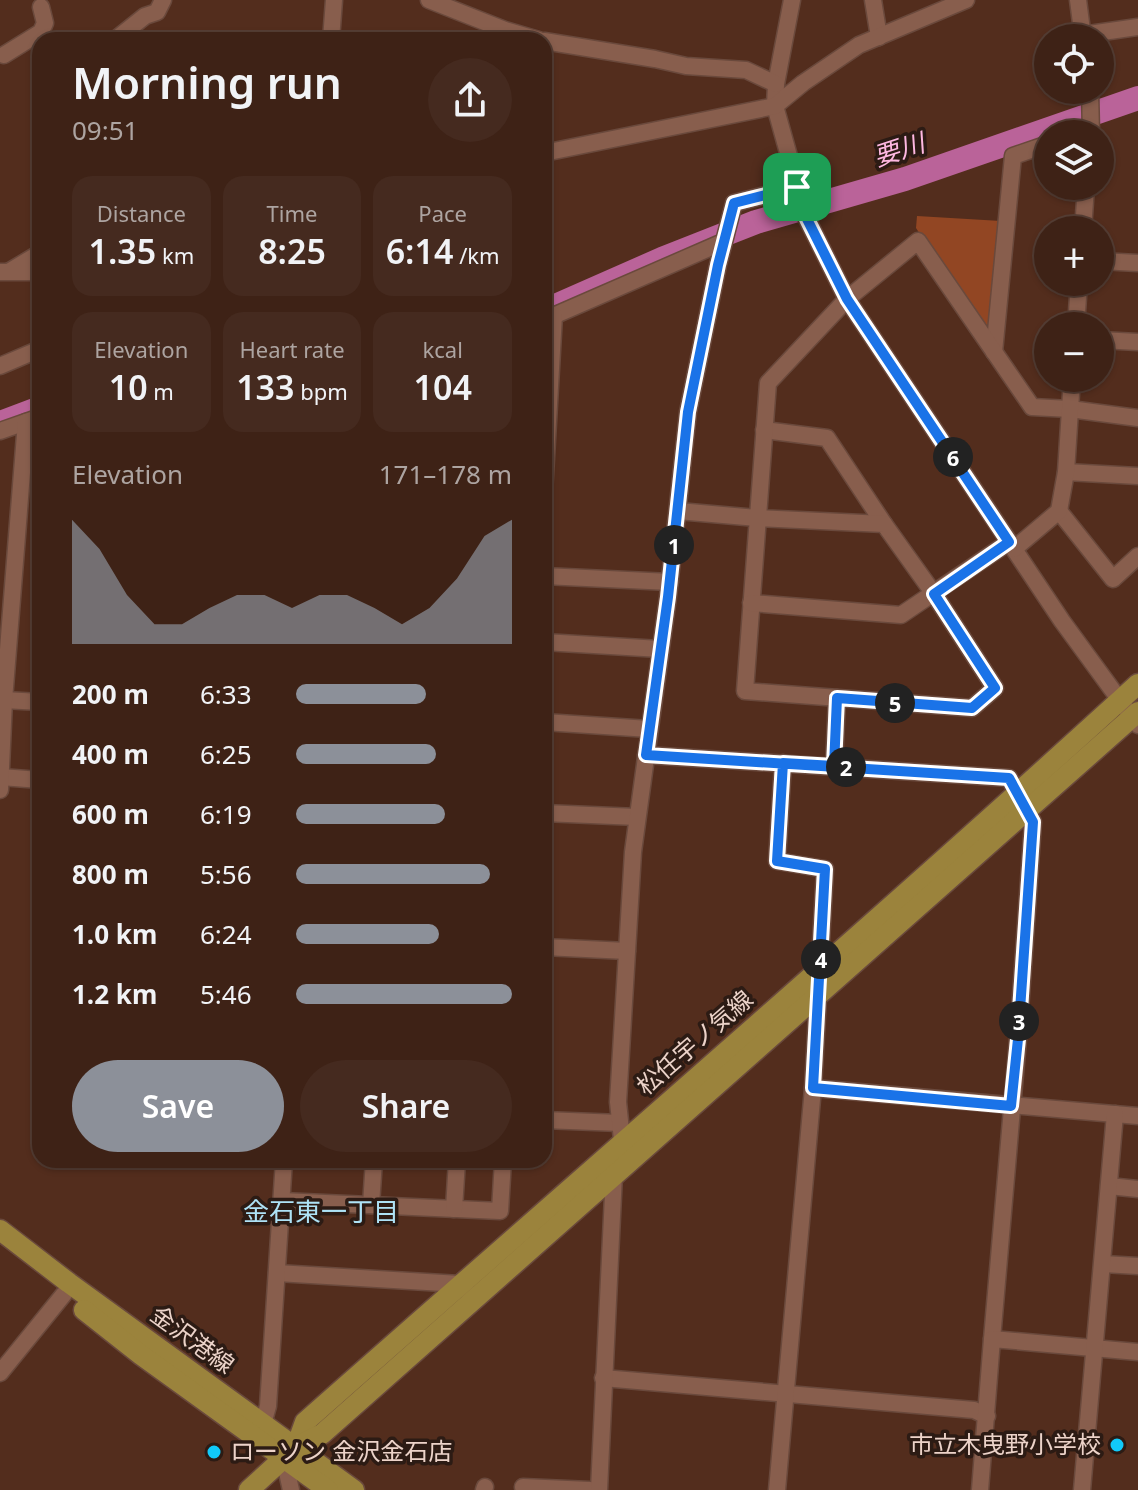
<!DOCTYPE html>
<meta charset="utf-8">
<style>
:root{--surface:#3e2216;--page:#452a1f;--text:#f1f3f6;--muted:#ada4a1;--line:#573f35;--accent:#8c9099}
body{margin:0;font-family:"Noto Sans","Noto Sans JP",sans-serif;background:var(--page);color:var(--text);height:100vh;display:flex;flex-direction:column;font-size:30px;white-space:nowrap}
*{box-sizing:border-box;margin:0}
p{font-size:26px;color:var(--muted)}
.icon{flex:none;width:44px;height:44px;fill:none;stroke:currentColor;stroke-width:2;stroke-linecap:round;stroke-linejoin:round}
.map{position:relative;flex:1;overflow:hidden}
.sheet{position:absolute;left:32px;top:32px;width:520px;height:1136px;display:flex;flex-direction:column;background:var(--surface);border-radius:24px;box-shadow:0 2px 6px #0004,0 0 0 2px var(--line)}
.sheet>*{flex:none}
.tools{position:absolute;left:1034px;top:24px;display:grid;gap:16px}
.tools a{display:grid;place-items:center;width:80px;height:80px;border-radius:50%;background:var(--surface);box-shadow:0 2px 6px #0004,0 0 0 2px var(--line);font-size:40px}
.pin{position:absolute;display:grid;place-items:center;width:68px;height:68px;color:#fff;margin:-34px;border-radius:16px;box-shadow:0 4px 12px #0006}
.km{position:absolute;width:40px;height:40px;margin:-20px;border-radius:50%;background:#222;color:#fff;font-size:22px;line-height:40px;text-align:center}
.round{display:grid;place-items:center;flex:none;width:84px;height:84px;border-radius:42px;background:var(--page)}
.summary{display:flex;align-items:center;justify-content:space-between;height:136px;padding:0 40px}
h1{font-size:44px;font-weight:600;line-height:60px}
.metrics{display:grid;grid-template-columns:repeat(3,1fr);gap:12px;height:136px;padding:8px 40px}
.metrics div{display:grid;align-content:center;border-radius:20px;background:var(--page);text-align:center}
.metrics b{font-size:34px;font-weight:600}
.metrics small{font-size:22px;font-weight:400}
.metrics p{font-size:22px}
.chart{height:224px;padding:16px 40px}
.chart p{display:flex;justify-content:space-between}
.chart svg{width:100%;height:144px;margin-top:8px;fill:var(--accent);opacity:.7}
.primary-button{display:flex;gap:16px;margin-top:auto;padding:16px 40px}
.primary-button a{flex:1;height:92px;border-radius:48px;background:var(--accent);color:#fff;font-size:32px;font-weight:600;line-height:92px;text-align:center}
.primary-button a+a{background:var(--page);color:var(--text)}
ul{padding:0 40px;list-style:none;font-size:26px}
li{display:grid;grid-template-columns:128px 96px 1fr;align-items:center;height:60px}
li i{height:20px;border-radius:10px;background:var(--accent)}
.map>svg:first-child{display:block}
.green{fill:#924623}
.lines{fill:none;stroke-linecap:round;stroke-linejoin:round}
.river{stroke:#ba6399;stroke-width:24}
.minor-casing{stroke:#6a493c;stroke-width:19}
.major-casing{stroke:#6a493c;stroke-width:23}
.minor{stroke:#885e4d;stroke-width:16}
.major{stroke:#9b833c;stroke-width:20}
.route-casing{stroke:#fff;stroke-width:16}
.route{stroke:#1a73e8;stroke-width:10}
.poi-dot{fill:#11cafa;stroke:#2c1b14;stroke-width:3}
.labels{text-anchor:middle;stroke-width:7;stroke-linejoin:round;paint-order:stroke}
.street-label{font-size:24px;fill:#ecd3c9;stroke:#2c1b14}
.poi-label{font-size:24px;fill:#ecd3c9;stroke:#2c1b14;text-anchor:end}
.water-label{font-size:26px;font-style:italic;fill:#feb8e1;stroke:#2c1b14}
.neighbourhood-label{font-size:26px;fill:#aee2f6;stroke:#2c1b14}
</style>
<div class="map">
<svg width="1138" height="1490" viewBox="0 0 1138 1490">
<rect width="100%" height="100%" fill="#532d1d"/>
<!-- green -->
<path class="green" d="M 917,216 L 1001,221 L 992,324 L 982,327 L 916,228 Z"/>
<g class="lines">
<!-- river -->
<g class="river">
<path d="M 544,311 L 662,259 L 756,222 L 905,179 L 1138,98"/>
<path d="M 0,423 L 40,408"/>
</g>
<defs>
<g id="minor">
<path d="M 429,0 L 505,30 L 539,40"/>
<path d="M 792,0 L 776,84 L 775,106 L 806,217 L 847,299 L 1062,621 L 1138,725"/>
<path d="M 873,0 L 879,37"/>
<path d="M 1078,0 L 1083,38"/>
<path d="M 1082,35 L 1138,27"/>
<path d="M 115,40 L 145,16 L 157,12 L 163,0"/>
<path d="M 331,40 L 334,0"/>
<path d="M 544,41 L 655,59 L 686,66 L 746,70 L 776,84"/>
<path d="M 4,55 L 41,32 L 45,23 L 41,7"/>
<path d="M 1090,90 L 1091,134"/>
<path d="M 544,153 L 775,106 L 803,83 L 859,45 L 966,0"/>
<path d="M 1083,230 L 1086,186"/>
<path d="M 1100,261 L 1138,263"/>
<path d="M 10,271 L 40,253"/>
<path d="M 0,272 L 40,272"/>
<path d="M 544,320 L 723,242"/>
<path d="M 1076,326 L 1079,282"/>
<path d="M 1100,340 L 1138,342"/>
<path d="M 994,352 L 1013,156 L 1048,144"/>
<path d="M 0,366 L 40,349"/>
<path d="M 764,430 L 827,438 L 884,524"/>
<path d="M 0,431 L 40,417"/>
<path d="M 1066,472 L 1138,476"/>
<path d="M 544,493 L 554,315"/>
<path d="M 678,511 L 757,518 L 884,524 L 934,594 L 995,688 L 972,708 L 745,691 L 768,383 L 847,299 L 918,241 L 1032,407 L 1070,409 L 1138,418"/>
<path d="M 1059,511 L 1113,579 L 1138,556"/>
<path d="M 1014,549 L 1059,511 L 1066,472 L 1072,378"/>
<path d="M 544,576 L 670,582"/>
<path d="M 751,603 L 901,615 L 1009,542"/>
<path d="M 544,642 L 660,649"/>
<path d="M 4,700 L 40,702"/>
<path d="M 544,722 L 649,729"/>
<path d="M 646,755 L 1009,778 L 1033,822 L 1018,1039 L 992,1339"/>
<path d="M 834,766 L 837,698"/>
<path d="M 1,777 L 40,780"/>
<path d="M 0,790 L 4,700 L 26,422"/>
<path d="M 544,813 L 637,817"/>
<path d="M 544,947 L 627,951"/>
<path d="M 813,1088 L 1138,1116"/>
<path d="M 544,1120 L 620,1123"/>
<path d="M 1109,1186 L 1138,1189"/>
<path d="M 282,1201 L 500,1211 L 503,1160"/>
<path d="M 371,1205 L 374,1160"/>
<path d="M 454,1209 L 457,1160"/>
<path d="M 1103,1264 L 1138,1266"/>
<path d="M 277,1273 L 460,1284 L 465,1289"/>
<path d="M 0,1373 L 64,1294"/>
<path d="M 603,1378 L 974,1410 L 987,1416"/>
<path d="M 257,1431 L 263,1424 L 268,1406 L 284,1160"/>
<path d="M 284,1459 L 291,1490"/>
<path d="M 523,1487 L 590,1490"/>
<path d="M 484,1490 L 485,1487"/>
<path d="M 599,1490 L 614,1174 L 622,1140 L 618,1102 L 633,852 L 668,597 L 688,412 L 718,265 L 734,203 L 797,187"/>
<path d="M 777,1490 L 813,1088 L 825,869 L 777,861 L 783,763"/>
<path d="M 980,1490 L 992,1339 L 1138,1352"/>
<path d="M 1082,1490 L 1115,1114"/>
</g>
<g id="major">
<path d="M 0,1230 L 69,1283 L 354,1490"/>
<path d="M 84,1310 L 141,1355 L 328,1490"/>
<path d="M 296,1447 L 305,1422 C 583,1176 864,934 1138,684"/>
<path d="M 249,1490 L 296,1447 L 322,1434 L 1138,712"/>
</g>
</defs>
<!-- minor casing -->
<use href="#minor" class="minor-casing"/>
<!-- major casing -->
<use href="#major" class="major-casing"/>
<!-- minor -->
<use href="#minor" class="minor"/>
<!-- major -->
<use href="#major" class="major"/>
</g>
<g class="lines">
<defs>
<path id="route" d="M 797,187 L 734,203 L 718,265 L 688,412 L 668,597 L 646,755 L 1009,778 L 1033,822 L 1018,1039 L 1011,1106 L 813,1088 L 825,869 L 777,861 L 783,763 L 834,766 L 837,698 L 972,708 L 995,688 L 934,594 L 1009,542 L 847,299 L 806,217 L 797,187"/>
</defs>
<!-- route casing -->
<use href="#route" class="route-casing"/>
<!-- route -->
<use href="#route" class="route"/>
</g>
<!-- markers -->
<g class="poi-dot">
<circle cx="1117" cy="1445" r="8"/>
<circle cx="214" cy="1452" r="8"/>
</g>
<g class="labels">
<!-- street labels -->
<g class="street-label">
<text transform="translate(695 1043) rotate(-41)" y="8">松任宇ノ気線</text>
<text transform="translate(192 1340) rotate(36)" y="8">金沢港線</text>
</g>
<!-- poi labels -->
<g class="poi-label">
<text x="1101" y="1453">市立木曳野小学校</text>
<text x="230" y="1460" text-anchor="start">ローソン 金沢金石店</text>
</g>
<!-- water labels -->
<g class="water-label">
<text transform="translate(899 150) rotate(-18)" y="9">要川</text>
</g>
<!-- neighbourhood labels -->
<g class="neighbourhood-label">
<text x="321" y="1221">金石東一丁目</text>
</g>
</g>
</svg>
<div class="tools">
<a><svg class="icon" aria-label="locate" viewBox="0 0 24 24"><circle cx="12" cy="12" r="6"/><path d="M12 2v4M12 18v4M2 12h4M18 12h4"/></svg></a>
<a><svg class="icon" aria-label="layers" viewBox="0 0 24 24"><path d="M12 4l9 5-9 5-9-5zM3 14l9 5 9-5"/></svg></a>
<a>+</a>
<a>−</a>
</div>
<div class="pin" style="left:797px;top:187px;background:#1e9e55"><svg class="icon" aria-label="arrive" viewBox="0 0 24 24"><path d="M6 21V4h12l-3 4 3 4H6"/></svg></div>
<b class="km" style="left:674px;top:545px">1</b>
<b class="km" style="left:846px;top:767px">2</b>
<b class="km" style="left:1019px;top:1021px">3</b>
<b class="km" style="left:821px;top:959px">4</b>
<b class="km" style="left:895px;top:703px">5</b>
<b class="km" style="left:953px;top:457px">6</b>
<section class="sheet">
<div class="summary"><div><h1>Morning run</h1><p>09:51</p></div><a class="round"><svg class="icon" aria-label="share" viewBox="0 0 24 24"><path d="M12 15V3M7 8l5-5 5 5M5 13v7h14v-7"/></svg></a></div>
<div class="metrics">
<div><p>Distance</p><b>1.35<small> km</small></b></div>
<div><p>Time</p><b>8:25</b></div>
<div><p>Pace</p><b>6:14<small> /km</small></b></div>
</div>
<div class="metrics">
<div><p>Elevation</p><b>10<small> m</small></b></div>
<div><p>Heart rate</p><b>133<small> bpm</small></b></div>
<div><p>kcal</p><b>104</b></div>
</div>
<div class="chart"><p><span>Elevation</span>171–178 m</p>
<svg viewBox="0 0 160 44" preserveAspectRatio="none"><path d="M0 44V6L10 15L20 29L30 38L40 38L50 33L60 29L70 29L80 33L90 29L100 29L110 33L120 38L130 33L140 24L150 11L160 6V44z"/></svg>
</div>
<ul>
<li><b>200 m</b>6:33<i style="width:60%"></i></li>
<li><b>400 m</b>6:25<i style="width:65%"></i></li>
<li><b>600 m</b>6:19<i style="width:69%"></i></li>
<li><b>800 m</b>5:56<i style="width:90%"></i></li>
<li><b>1.0 km</b>6:24<i style="width:66%"></i></li>
<li><b>1.2 km</b>5:46<i style="width:100%"></i></li>
</ul>
<div class="primary-button"><a>Save</a><a>Share</a></div>
</section>
</div>
